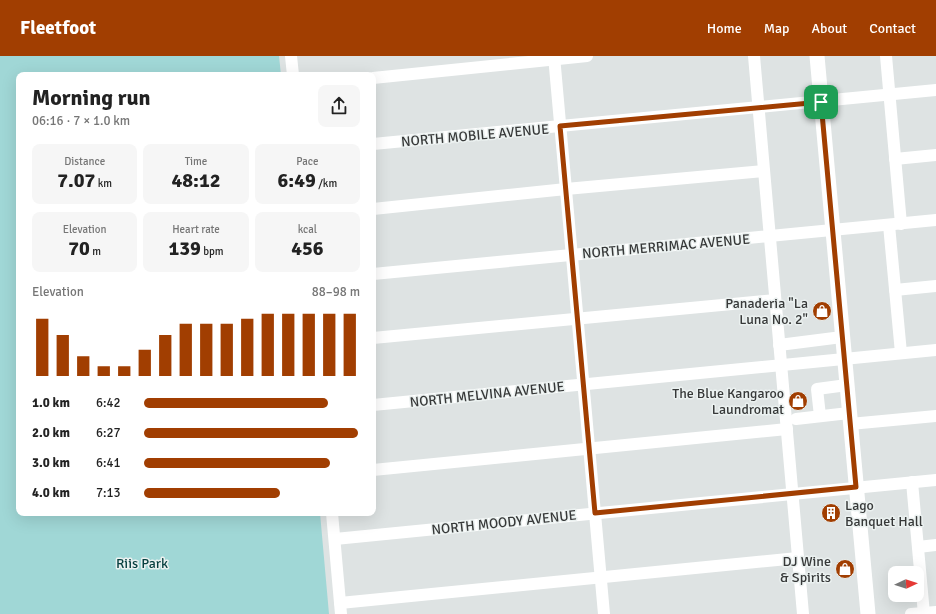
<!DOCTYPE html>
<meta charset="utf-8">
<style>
:root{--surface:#fff;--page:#f6f6f6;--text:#222;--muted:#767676;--accent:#a13e01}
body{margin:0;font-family:Signika,sans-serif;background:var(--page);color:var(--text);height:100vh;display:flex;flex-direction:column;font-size:15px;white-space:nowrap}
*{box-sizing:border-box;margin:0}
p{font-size:13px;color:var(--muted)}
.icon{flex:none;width:22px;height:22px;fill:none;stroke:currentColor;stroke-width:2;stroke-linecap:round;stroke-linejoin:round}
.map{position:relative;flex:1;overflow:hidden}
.details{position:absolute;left:16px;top:16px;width:360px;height:444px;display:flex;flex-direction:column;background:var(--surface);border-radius:8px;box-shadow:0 4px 16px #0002}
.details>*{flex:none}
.needle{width:26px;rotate:86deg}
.fabs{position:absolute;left:888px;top:510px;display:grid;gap:8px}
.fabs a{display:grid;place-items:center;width:36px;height:36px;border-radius:8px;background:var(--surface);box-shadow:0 4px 16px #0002;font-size:20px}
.pin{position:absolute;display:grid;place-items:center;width:34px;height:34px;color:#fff;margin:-17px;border-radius:8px;box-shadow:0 2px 6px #0006}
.round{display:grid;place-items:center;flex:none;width:42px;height:42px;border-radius:8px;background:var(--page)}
.head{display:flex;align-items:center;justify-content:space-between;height:68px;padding:0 16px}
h1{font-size:22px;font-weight:800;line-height:30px}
.metrics{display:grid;grid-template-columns:repeat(3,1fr);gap:6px;height:68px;padding:4px 16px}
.metrics div{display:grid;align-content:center;border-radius:8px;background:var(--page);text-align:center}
.metrics b{font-size:20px;font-weight:800}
.metrics small{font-size:11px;font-weight:400}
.metrics p{font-size:11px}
.chart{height:112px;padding:8px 16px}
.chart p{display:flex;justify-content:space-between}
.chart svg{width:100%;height:72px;margin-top:4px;stroke:var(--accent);stroke-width:6}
ul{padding:0 16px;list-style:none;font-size:13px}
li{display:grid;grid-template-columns:64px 48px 1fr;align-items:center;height:30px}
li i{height:10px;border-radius:5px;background:var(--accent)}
header{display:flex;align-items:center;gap:24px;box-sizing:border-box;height:56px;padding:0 20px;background:var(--accent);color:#fff}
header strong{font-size:19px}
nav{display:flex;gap:22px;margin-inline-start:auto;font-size:14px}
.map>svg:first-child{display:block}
.green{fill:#a0d7d6}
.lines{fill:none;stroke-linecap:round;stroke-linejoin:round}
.minor{stroke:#fff;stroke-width:12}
.major{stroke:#fff;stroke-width:15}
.route-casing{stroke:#fff;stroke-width:8}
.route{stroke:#a13e01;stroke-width:5}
.labels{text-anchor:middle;stroke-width:3;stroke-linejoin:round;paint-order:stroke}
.street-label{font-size:14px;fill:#373939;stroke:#ebf1f0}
.poi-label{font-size:14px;fill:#373939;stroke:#ebf1f0;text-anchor:end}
.park-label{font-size:14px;fill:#063f3f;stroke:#ebf1f0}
</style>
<header>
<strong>Fleetfoot</strong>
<nav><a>Home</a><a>Map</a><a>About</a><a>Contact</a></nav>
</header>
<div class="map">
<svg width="936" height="558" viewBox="0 0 936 558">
<rect width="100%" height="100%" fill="#dee3e3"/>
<!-- green -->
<path class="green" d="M 0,0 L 279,0 L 281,19 L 19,19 L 19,457 L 320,457 L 329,558 L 0,558 Z"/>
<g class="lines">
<!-- minor -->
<g class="minor">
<path d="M 291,0 L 293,19"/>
<path d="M 554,0 L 604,558"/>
<path d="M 754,0 L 803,558"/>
<path d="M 886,0 L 901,168"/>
<path d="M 373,22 L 587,0"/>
<path d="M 373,88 L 936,34"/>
<path d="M 895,103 L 936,99"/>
<path d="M 373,153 L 566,133 L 764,115"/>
<path d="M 889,169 L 901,297"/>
<path d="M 373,218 L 936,164"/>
<path d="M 895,234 L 936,230"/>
<path d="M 373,282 L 775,244"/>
<path d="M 779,289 L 842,281"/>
<path d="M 373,349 L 936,294"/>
<path d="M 820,360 L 817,333 L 847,329"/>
<path d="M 796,363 L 849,357"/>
<path d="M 850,368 L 936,360"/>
<path d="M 373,414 L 787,373"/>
<path d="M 912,426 L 924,558"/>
<path d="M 332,457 L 341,558"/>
<path d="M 335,483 L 936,424"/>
<path d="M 918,491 L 936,489"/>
<path d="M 340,547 L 798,502"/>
<path d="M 911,558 L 936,556"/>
</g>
<!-- major -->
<path class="major" d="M 817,0 L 868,558"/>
</g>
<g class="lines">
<defs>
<path id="route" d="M 821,46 L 856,431 L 595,457 L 560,70 Z"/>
</defs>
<!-- route casing -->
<use href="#route" class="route-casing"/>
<!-- route -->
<use href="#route" class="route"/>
</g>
<!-- icons -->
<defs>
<symbol id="shop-disc" viewBox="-11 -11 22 22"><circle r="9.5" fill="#a13e01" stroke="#ebf1f0"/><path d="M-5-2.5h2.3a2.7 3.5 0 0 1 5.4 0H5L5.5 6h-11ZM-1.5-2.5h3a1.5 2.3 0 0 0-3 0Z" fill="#fff"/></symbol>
<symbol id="building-disc" viewBox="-11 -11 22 22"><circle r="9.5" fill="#a13e01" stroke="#ebf1f0"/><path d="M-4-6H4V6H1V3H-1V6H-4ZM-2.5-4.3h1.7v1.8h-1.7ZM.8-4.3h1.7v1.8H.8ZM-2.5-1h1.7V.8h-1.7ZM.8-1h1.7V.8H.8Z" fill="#fff"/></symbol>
</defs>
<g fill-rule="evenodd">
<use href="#shop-disc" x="811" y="244" width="22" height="22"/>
<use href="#shop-disc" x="787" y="334" width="22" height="22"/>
<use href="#building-disc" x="820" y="446" width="22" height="22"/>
<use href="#shop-disc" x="834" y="502" width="22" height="22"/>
</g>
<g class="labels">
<!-- street labels -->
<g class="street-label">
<text transform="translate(475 79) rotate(-5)" y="5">NORTH MOBILE AVENUE</text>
<text transform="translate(666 190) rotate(-5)" y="5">NORTH MERRIMAC AVENUE</text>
<text transform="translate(487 338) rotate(-6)" y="5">NORTH MELVINA AVENUE</text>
<text transform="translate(504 466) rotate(-6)" y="5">NORTH MOODY AVENUE</text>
</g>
<!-- poi labels -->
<g class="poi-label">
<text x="808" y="252">Panaderia "La<tspan x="808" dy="16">Luna No. 2"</tspan></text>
<text x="784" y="342">The Blue Kangaroo<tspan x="784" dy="16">Laundromat</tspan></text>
<text x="845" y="454" text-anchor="start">Lago<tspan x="845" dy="16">Banquet Hall</tspan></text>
<text x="831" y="510">DJ Wine<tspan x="831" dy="16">&amp; Spirits</tspan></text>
</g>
<!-- park labels -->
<g class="park-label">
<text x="142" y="512">Riis Park</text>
</g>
</g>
</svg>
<div class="fabs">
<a><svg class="needle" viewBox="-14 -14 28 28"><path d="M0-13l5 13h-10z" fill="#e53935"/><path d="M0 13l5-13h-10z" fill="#767676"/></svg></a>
</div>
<div class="pin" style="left:821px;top:46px;background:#1e9e55"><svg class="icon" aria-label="arrive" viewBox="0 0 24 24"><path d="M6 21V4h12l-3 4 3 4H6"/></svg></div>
<section class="details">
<div class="head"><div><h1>Morning run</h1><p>06:16 · 7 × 1.0 km</p></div><a class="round"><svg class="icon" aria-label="share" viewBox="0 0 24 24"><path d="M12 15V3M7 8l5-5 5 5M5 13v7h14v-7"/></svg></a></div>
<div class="metrics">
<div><p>Distance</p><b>7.07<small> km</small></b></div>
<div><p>Time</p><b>48:12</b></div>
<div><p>Pace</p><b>6:49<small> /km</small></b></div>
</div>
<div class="metrics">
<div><p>Elevation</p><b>70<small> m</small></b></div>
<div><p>Heart rate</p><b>139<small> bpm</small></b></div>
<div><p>kcal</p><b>456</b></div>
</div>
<div class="chart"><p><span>Elevation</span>88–98 m</p>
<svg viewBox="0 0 160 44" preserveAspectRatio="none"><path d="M5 44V9M15 44V19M25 44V32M35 44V38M45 44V38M55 44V28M65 44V19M75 44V12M85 44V12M95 44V12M105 44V9M115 44V6M125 44V6M135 44V6M145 44V6M155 44V6"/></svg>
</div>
<ul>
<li><b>1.0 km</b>6:42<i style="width:85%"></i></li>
<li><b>2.0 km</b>6:27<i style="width:99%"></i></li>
<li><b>3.0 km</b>6:41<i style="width:86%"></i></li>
<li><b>4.0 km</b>7:13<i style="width:63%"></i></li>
</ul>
</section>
</div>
